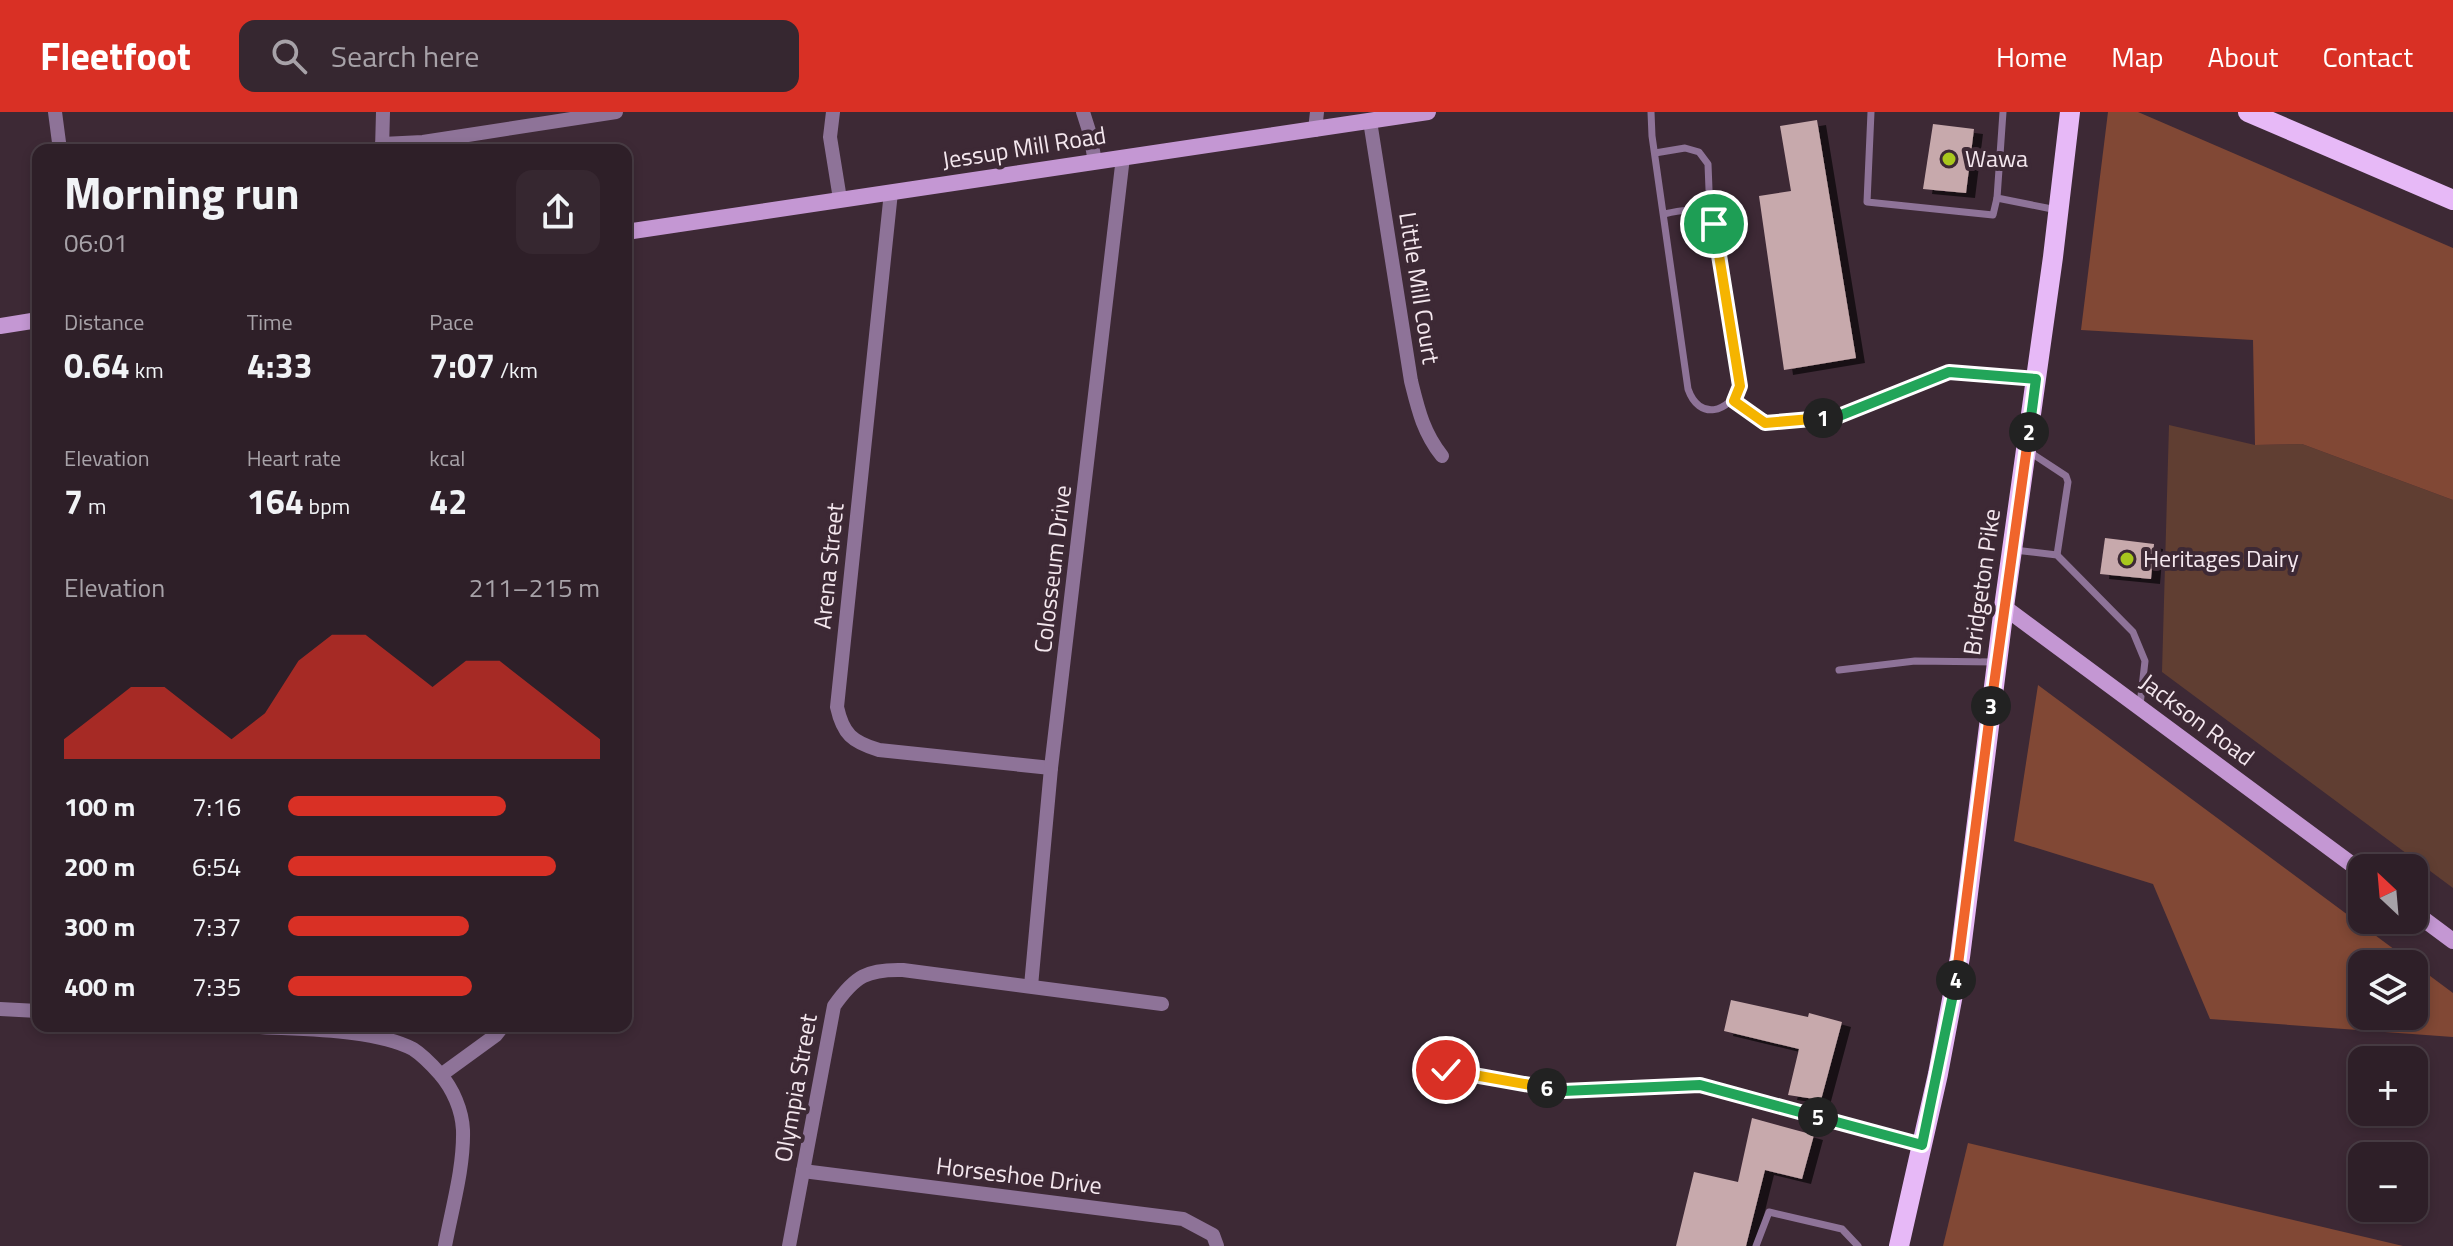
<!DOCTYPE html>
<meta charset="utf-8">
<style>
:root{--surface:#2e1f28;--page:#362730;--text:#f1f3f6;--muted:#a7a2a8;--line:#493d45;--accent:#d93025}
body{margin:0;font-family:"Titillium Web",sans-serif;background:var(--page);color:var(--text);height:100vh;display:flex;flex-direction:column;font-size:30px;white-space:nowrap}
*{box-sizing:border-box;margin:0}
p{font-size:26px;color:var(--muted)}
.icon{flex:none;width:44px;height:44px;fill:none;stroke:currentColor;stroke-width:2;stroke-linecap:round;stroke-linejoin:round}
.map{position:relative;flex:1;overflow:hidden}
.sheet{position:absolute;left:32px;top:32px;width:600px;height:888px;display:flex;flex-direction:column;background:var(--surface);border-radius:16px;box-shadow:0 4px 12px #0003,0 0 0 2px var(--line)}
.sheet>*{flex:none}
.needle{width:52px;rotate:334deg}
.fabs{position:absolute;left:2348px;top:742px;display:grid;gap:16px}
.fabs a{display:grid;place-items:center;width:80px;height:80px;border-radius:16px;background:var(--surface);box-shadow:0 4px 12px #0003,0 0 0 2px var(--line);font-size:40px}
.pin{position:absolute;display:grid;place-items:center;width:68px;height:68px;color:#fff;margin:-34px;border:4px solid #fff;border-radius:50%;box-shadow:0 2px 8px #0007}
.km{position:absolute;width:40px;height:40px;margin:-20px;border-radius:50%;background:#222;color:#fff;font-size:22px;line-height:40px;text-align:center}
.round{display:grid;place-items:center;flex:none;width:84px;height:84px;border-radius:16px;background:var(--page)}
.overview{display:flex;align-items:center;justify-content:space-between;height:136px;padding:0 32px}
h1{font-size:44px;font-weight:700;line-height:60px}
.figures{display:grid;grid-template-columns:repeat(3,1fr);gap:12px;height:136px;padding:8px 32px}
.figures div{display:grid;align-content:center}
.figures b{font-size:34px;font-weight:700}
.figures small{font-size:22px;font-weight:400}
.figures p{font-size:22px}
.chart{height:224px;padding:16px 32px}
.chart p{display:flex;justify-content:space-between}
.chart svg{width:100%;height:144px;margin-top:8px;fill:var(--accent);opacity:.7}
ul{padding:0 32px;list-style:none;font-size:26px}
li{display:grid;grid-template-columns:128px 96px 1fr;align-items:center;height:60px}
li i{height:20px;border-radius:10px;background:var(--accent)}
header{display:flex;align-items:center;gap:48px;box-sizing:border-box;height:112px;padding:0 40px;background:var(--accent);color:#fff}
header strong{font-size:38px}
nav{display:flex;gap:44px;margin-inline-start:auto;font-size:28px}
.search{width:560px;height:72px;background:var(--page);display:flex;align-items:center;gap:20px;box-sizing:border-box;padding:0 28px;border-radius:16px;color:var(--muted);font-size:30px}
.map>svg:first-child{display:block}
.green{fill:#603e32}
.forest{fill:#814835;fill-rule:evenodd}
.building{fill:#c7a9ac;filter:url(#shadow)}
.lines{fill:none;stroke-linecap:round;stroke-linejoin:round}
.lane{stroke:#8e7398;stroke-width:7}
.street{stroke:#8e7398;stroke-width:14}
.secondary{stroke:#c497d3;stroke-width:16}
.primary{stroke:#e7b9f7;stroke-width:20}
.split-1-casing{stroke:#fff;stroke-width:16}
.split-2-casing{stroke:#fff;stroke-width:16}
.split-3-casing{stroke:#fff;stroke-width:16}
.split-4-casing{stroke:#fff;stroke-width:16}
.split-5-casing{stroke:#fff;stroke-width:16}
.split-6-casing{stroke:#fff;stroke-width:16}
.split-7-casing{stroke:#fff;stroke-width:16}
.split-1{stroke:#f5b400;stroke-width:10}
.split-2{stroke:#22a559;stroke-width:10}
.split-3{stroke:#f0652b;stroke-width:10}
.split-4{stroke:#f0652b;stroke-width:10}
.split-5{stroke:#22a559;stroke-width:10}
.split-6{stroke:#22a559;stroke-width:10}
.split-7{stroke:#f5b400;stroke-width:10}
.poi-dot{fill:#a8c71d;stroke:#3d2935;stroke-width:3}
.labels{text-anchor:middle;stroke-width:8;stroke-linejoin:round;paint-order:stroke}
.street-label{font-size:24px;fill:#f4e7ee;stroke:#3d2935}
.poi-label{font-size:24px;fill:#f4e7ee;stroke:#3d2935;text-anchor:start}
</style>
<header>
<strong>Fleetfoot</strong>
<div class="search"><svg class="icon" aria-label="search" viewBox="0 0 24 24"><circle cx="10" cy="10" r="6"/><path d="M15 15l6 6"/></svg>Search here</div>
<nav><a>Home</a><a>Map</a><a>About</a><a>Contact</a></nav>
</header>
<div class="map">
<svg width="2453" height="1134" viewBox="0 0 2453 1134">
<defs>
<filter id="shadow"><feDropShadow dx="9" dy="5" stdDeviation="0" flood-color="#0009"/></filter>
</defs>
<rect width="100%" height="100%" fill="#3d2935"/>
<!-- green -->
<path class="green" d="M 2169,313 L 2255,333 L 2302,332 L 2453,388 L 2453,776 L 2162,560 Z"/>
<!-- forest -->
<g class="forest">
<path d="M 2108,0 L 2138,0 L 2453,136 L 2453,388 L 2302,332 L 2255,333 L 2253,228 L 2081,218 Z"/>
<path d="M 2038,573 L 2453,881 L 2453,925 L 2210,907 L 2153,772 L 2014,729 ZM 2414,852 L 2414,904 L 2362,904 L 2362,852 Z"/>
<path d="M 1968,1031 L 2403,1134 L 1943,1134 Z"/>
</g>
<!-- building -->
<g class="building">
<path d="M 1817,8 L 1856,246 L 1784,258 L 1759,84 L 1791,79 L 1780,14 Z"/>
<path d="M 1933,12 L 1974,17 L 1966,81 L 1923,77 Z"/>
<path d="M 2105,426 L 2154,432 L 2151,467 L 2100,462 Z"/>
<path d="M 1731,888 L 1808,905 L 1809,901 L 1842,910 L 1821,988 L 1788,983 L 1799,937 L 1724,919 Z"/>
<path d="M 1752,1006 L 1814,1023 L 1802,1067 L 1765,1058 L 1746,1134 L 1676,1134 L 1694,1060 L 1738,1070 Z"/>
</g>
<g class="lines">
<!-- lane -->
<g class="lane">
<path d="M 1651,0 L 1652,24 L 1688,277 C 1699,309 1729,301 1740,274 L 1714,112 L 1710,103 C 1693,96 1681,98 1664,102"/>
<path d="M 1871,0 L 1867,90 L 1993,103 L 1997,86"/>
<path d="M 2003,0 L 1997,86 L 2057,98"/>
<path d="M 1655,41 L 1685,36 L 1699,40 L 1708,52 L 1710,103"/>
<path d="M 1734,289 L 1765,311 L 1834,306 L 1949,260 L 2034,267"/>
<path d="M 2028,339 L 2066,364 L 2068,370 L 2057,443"/>
<path d="M 2014,438 L 2057,443 L 2133,520 L 2145,549 L 2140,593"/>
<path d="M 1839,558 L 1915,549 L 1995,550"/>
<path d="M 1446,958 L 1563,979 L 1700,973 L 1920,1032"/>
<path d="M 1756,1134 L 1769,1100 L 1842,1117 L 1858,1134"/>
</g>
<!-- street -->
<g class="street">
<path d="M 55,0 L 60,38"/>
<path d="M 833,0 L 830,25 L 840,87"/>
<path d="M 1083,0 L 1090,22 L 1095,50"/>
<path d="M 1370,9 L 1411,269 C 1418,297 1423,320 1442,344"/>
<path d="M 1315,18 L 1317,0"/>
<path d="M 382,32 L 423,30 L 616,0"/>
<path d="M 382,38 L 383,0"/>
<path d="M 891,80 L 837,595 C 843,622 852,630 879,638 L 1051,656"/>
<path d="M 1031,874 L 1051,656 L 1123,45"/>
<path d="M 0,897 L 38,899"/>
<path d="M 243,914 C 291,918 371,915 413,937 C 424,944 432,953 440,962 C 453,977 462,998 463,1018 C 464,1056 452,1096 445,1134"/>
<path d="M 441,963 L 496,923 L 503,914"/>
<path d="M 803,1059 L 1183,1107 L 1213,1123 L 1217,1134"/>
<path d="M 789,1134 L 834,894 C 855,864 867,857 903,858 L 1162,892"/>
</g>
<!-- secondary -->
<g class="secondary">
<path d="M 626,120 L 1428,0"/>
<path d="M 0,214 L 38,208"/>
<path d="M 2004,495 L 2362,760"/>
<path d="M 2414,800 L 2453,829"/>
</g>
<!-- primary -->
<g class="primary">
<path d="M 2248,0 L 2453,88"/>
<path d="M 1899,1134 L 1938,962 L 1960,845 L 2004,495 L 2053,145 L 2070,0"/>
</g>
</g>
<g class="lines">
<defs>
<path id="split-1" d="M 1714,112 L 1740,274 L 1734,289 L 1765,311 L 1823,306"/>
<path id="split-2" d="M 1823,306 L 1834,306 L 1949,260 L 2036,267 L 2029,320"/>
<path id="split-3" d="M 1991,594 L 2029,320"/>
<path id="split-4" d="M 1956,868 L 1991,594"/>
<path id="split-5" d="M 1818,1005 L 1922,1033 L 1956,868"/>
<path id="split-6" d="M 1547,976 L 1563,979 L 1700,973 L 1818,1005"/>
<path id="split-7" d="M 1446,958 L 1547,976"/>
</defs>
<!-- split-1 casing -->
<use href="#split-1" class="split-1-casing"/>
<!-- split-2 casing -->
<use href="#split-2" class="split-2-casing"/>
<!-- split-3 casing -->
<use href="#split-3" class="split-3-casing"/>
<!-- split-4 casing -->
<use href="#split-4" class="split-4-casing"/>
<!-- split-5 casing -->
<use href="#split-5" class="split-5-casing"/>
<!-- split-6 casing -->
<use href="#split-6" class="split-6-casing"/>
<!-- split-7 casing -->
<use href="#split-7" class="split-7-casing"/>
<!-- split-1 -->
<use href="#split-1" class="split-1"/>
<!-- split-2 -->
<use href="#split-2" class="split-2"/>
<!-- split-3 -->
<use href="#split-3" class="split-3"/>
<!-- split-4 -->
<use href="#split-4" class="split-4"/>
<!-- split-5 -->
<use href="#split-5" class="split-5"/>
<!-- split-6 -->
<use href="#split-6" class="split-6"/>
<!-- split-7 -->
<use href="#split-7" class="split-7"/>
</g>
<!-- markers -->
<g class="poi-dot">
<circle cx="1949" cy="47" r="8"/>
<circle cx="2127" cy="447" r="8"/>
</g>
<g class="labels">
<!-- street labels -->
<g class="street-label">
<text transform="translate(1024 36) rotate(-9)" y="8">Jessup Mill Road</text>
<text transform="translate(1419 176) rotate(81)" y="8">Little Mill Court</text>
<text transform="translate(829 454) rotate(-84)" y="8">Arena Street</text>
<text transform="translate(1053 457) rotate(-83)" y="8">Colosseum Drive</text>
<text transform="translate(1982 470) rotate(-82)" y="8">Bridgeton Pike</text>
<text transform="translate(2197 608) rotate(37)" y="8">Jackson Road</text>
<text transform="translate(796 976) rotate(-80)" y="8">Olympia Street</text>
<text transform="translate(1019 1064) rotate(7)" y="8">Horseshoe Drive</text>
</g>
<!-- poi labels -->
<g class="poi-label">
<text x="1965" y="55">Wawa</text>
<text x="2143" y="455">Heritages Dairy</text>
</g>
</g>
</svg>
<div class="fabs">
<a><svg class="needle" viewBox="-14 -14 28 28"><path d="M0-13l5 13h-10z" fill="#e53935"/><path d="M0 13l5-13h-10z" fill="#a7a2a8"/></svg></a>
<a><svg class="icon" aria-label="layers" viewBox="0 0 24 24"><path d="M12 4l9 5-9 5-9-5zM3 14l9 5 9-5"/></svg></a>
<a>+</a>
<a>−</a>
</div>
<div class="pin" style="left:1714px;top:112px;background:#1e9e55"><svg class="icon" aria-label="arrive" viewBox="0 0 24 24"><path d="M6 21V4h12l-3 4 3 4H6"/></svg></div>
<div class="pin" style="left:1446px;top:958px;background:#d93025"><svg class="icon" aria-label="check" viewBox="0 0 24 24"><path d="M5 12l5 5 9-10"/></svg></div>
<b class="km" style="left:1823px;top:306px">1</b>
<b class="km" style="left:2029px;top:320px">2</b>
<b class="km" style="left:1991px;top:594px">3</b>
<b class="km" style="left:1956px;top:868px">4</b>
<b class="km" style="left:1818px;top:1005px">5</b>
<b class="km" style="left:1547px;top:976px">6</b>
<section class="sheet">
<div class="overview"><div><h1>Morning run</h1><p>06:01</p></div><a class="round"><svg class="icon" aria-label="share" viewBox="0 0 24 24"><path d="M12 15V3M7 8l5-5 5 5M5 13v7h14v-7"/></svg></a></div>
<div class="figures">
<div><p>Distance</p><b>0.64<small> km</small></b></div>
<div><p>Time</p><b>4:33</b></div>
<div><p>Pace</p><b>7:07<small> /km</small></b></div>
</div>
<div class="figures">
<div><p>Elevation</p><b>7<small> m</small></b></div>
<div><p>Heart rate</p><b>164<small> bpm</small></b></div>
<div><p>kcal</p><b>42</b></div>
</div>
<div class="chart"><p><span>Elevation</span>211–215 m</p>
<svg viewBox="0 0 160 44" preserveAspectRatio="none"><path d="M0 44V38L10 30L20 22L30 22L40 30L50 38L60 30L70 14L80 6L90 6L100 14L110 22L120 14L130 14L140 22L150 30L160 38V44z"/></svg>
</div>
<ul>
<li><b>100 m</b>7:16<i style="width:70%"></i></li>
<li><b>200 m</b>6:54<i style="width:86%"></i></li>
<li><b>300 m</b>7:37<i style="width:58%"></i></li>
<li><b>400 m</b>7:35<i style="width:59%"></i></li>
</ul>
</section>
</div>
